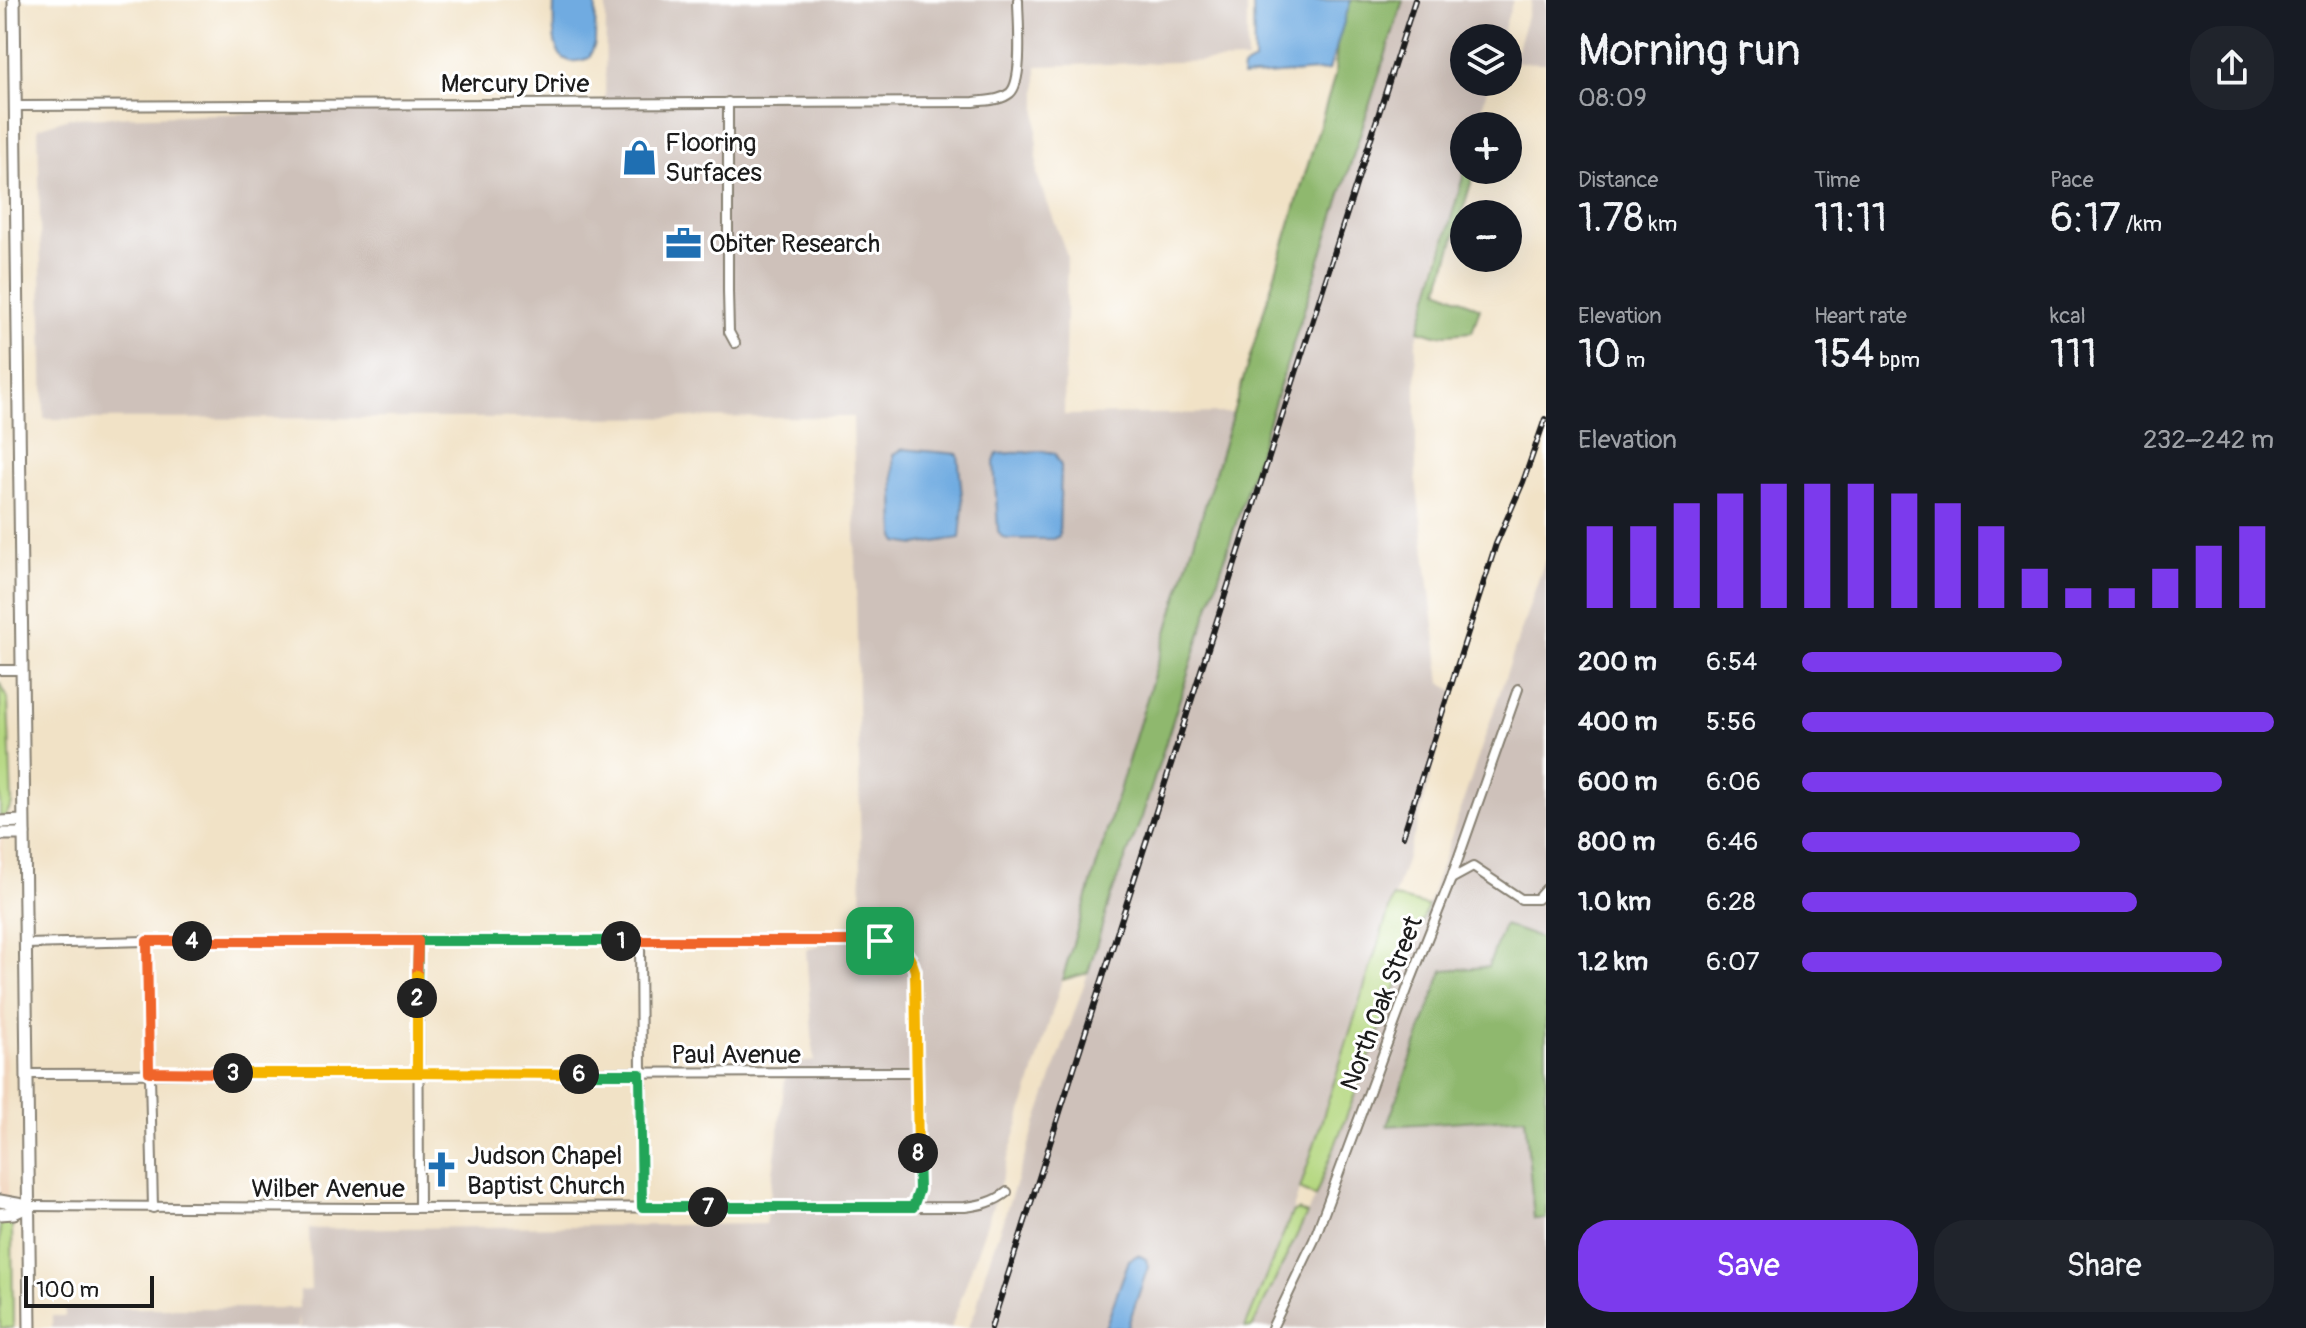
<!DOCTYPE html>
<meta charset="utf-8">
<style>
:root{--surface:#171b24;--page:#20242c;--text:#f1f3f6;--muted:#9ea1a6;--accent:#7c3aed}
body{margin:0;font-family:Pangolin,sans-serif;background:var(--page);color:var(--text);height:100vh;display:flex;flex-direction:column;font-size:30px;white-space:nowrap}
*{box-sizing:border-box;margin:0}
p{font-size:26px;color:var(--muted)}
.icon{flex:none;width:44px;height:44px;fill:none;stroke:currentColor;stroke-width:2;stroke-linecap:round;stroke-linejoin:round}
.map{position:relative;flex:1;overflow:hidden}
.details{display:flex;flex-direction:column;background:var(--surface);width:760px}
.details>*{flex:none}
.fabs{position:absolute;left:1450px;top:24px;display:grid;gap:16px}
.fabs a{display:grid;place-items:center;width:72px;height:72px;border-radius:50%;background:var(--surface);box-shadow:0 8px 32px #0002;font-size:40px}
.scale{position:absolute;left:24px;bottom:20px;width:130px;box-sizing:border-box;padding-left:8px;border:4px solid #1c1c1c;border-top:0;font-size:22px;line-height:28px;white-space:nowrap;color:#1c1c1c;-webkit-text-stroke:6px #fff;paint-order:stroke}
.pin{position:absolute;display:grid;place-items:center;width:68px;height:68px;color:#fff;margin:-34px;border-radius:16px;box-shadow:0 4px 12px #0006}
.km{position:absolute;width:40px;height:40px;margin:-20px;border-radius:50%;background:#222;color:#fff;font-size:22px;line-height:40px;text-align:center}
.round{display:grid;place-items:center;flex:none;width:84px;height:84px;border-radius:32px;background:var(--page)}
.head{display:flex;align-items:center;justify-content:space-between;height:136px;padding:0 32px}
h1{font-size:44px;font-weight:600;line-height:60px}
.figures{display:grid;grid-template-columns:repeat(3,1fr);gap:12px;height:136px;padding:8px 32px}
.figures div{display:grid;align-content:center}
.figures b{font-size:40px;font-weight:600}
.figures small{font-size:22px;font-weight:400}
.figures p{font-size:22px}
.chart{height:224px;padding:16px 32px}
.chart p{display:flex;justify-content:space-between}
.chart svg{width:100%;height:144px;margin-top:8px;stroke:var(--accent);stroke-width:6}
.primary-button{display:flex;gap:16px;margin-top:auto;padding:16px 32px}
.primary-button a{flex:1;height:92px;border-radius:32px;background:var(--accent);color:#fff;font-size:32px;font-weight:600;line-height:92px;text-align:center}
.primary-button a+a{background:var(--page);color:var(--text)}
ul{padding:0 32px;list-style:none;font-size:26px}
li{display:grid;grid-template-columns:128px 96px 1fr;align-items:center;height:60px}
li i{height:20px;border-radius:10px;background:var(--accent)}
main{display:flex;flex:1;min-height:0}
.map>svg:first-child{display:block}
.built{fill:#f1d5bd}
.industrial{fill:#cec1ba}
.green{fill:#b4d77f;stroke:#687a4e;stroke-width:2}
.forest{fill:#8fb86e;stroke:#566a45;stroke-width:2}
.water{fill:#70abe1;stroke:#46647e;stroke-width:2}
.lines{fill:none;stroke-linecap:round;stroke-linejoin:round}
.street-casing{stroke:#867f71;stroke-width:12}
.secondary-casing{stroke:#867f71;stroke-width:15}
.street{stroke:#fff;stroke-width:8}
.secondary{stroke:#fff;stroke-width:11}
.rail-casing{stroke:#1c1c1c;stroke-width:6}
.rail{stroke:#fff;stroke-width:3;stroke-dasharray:9;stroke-linecap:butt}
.split-1-casing{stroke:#fff;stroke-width:16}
.split-2-casing{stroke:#fff;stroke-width:16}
.split-3-casing{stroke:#fff;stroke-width:16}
.split-4-casing{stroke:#fff;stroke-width:16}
.split-5-casing{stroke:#fff;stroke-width:16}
.split-6-casing{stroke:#fff;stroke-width:16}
.split-7-casing{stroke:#fff;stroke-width:16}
.split-8-casing{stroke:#fff;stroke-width:16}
.split-9-casing{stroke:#fff;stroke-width:16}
.split-1{stroke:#f0652b;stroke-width:10}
.split-2{stroke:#22a559;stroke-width:10}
.split-3{stroke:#f5b400;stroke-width:10}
.split-4{stroke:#f0652b;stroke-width:10}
.split-5{stroke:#f0652b;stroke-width:10}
.split-6{stroke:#f5b400;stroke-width:10}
.split-7{stroke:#22a559;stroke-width:10}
.split-8{stroke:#22a559;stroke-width:10}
.split-9{stroke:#f5b400;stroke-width:10}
.labels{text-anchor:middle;stroke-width:6;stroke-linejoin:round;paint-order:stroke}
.street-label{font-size:26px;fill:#1c1c1c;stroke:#fff}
.poi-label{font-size:26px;fill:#1c1c1c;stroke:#fff;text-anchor:start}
</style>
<main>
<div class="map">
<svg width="1546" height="1328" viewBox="0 0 1546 1328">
<rect width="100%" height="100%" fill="#fff"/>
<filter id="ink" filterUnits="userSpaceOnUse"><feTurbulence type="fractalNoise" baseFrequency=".0125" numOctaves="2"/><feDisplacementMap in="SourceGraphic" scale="16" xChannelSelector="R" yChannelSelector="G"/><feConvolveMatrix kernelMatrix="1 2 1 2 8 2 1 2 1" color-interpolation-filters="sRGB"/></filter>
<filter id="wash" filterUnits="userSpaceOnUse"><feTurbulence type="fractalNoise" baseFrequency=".006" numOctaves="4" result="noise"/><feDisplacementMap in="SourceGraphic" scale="32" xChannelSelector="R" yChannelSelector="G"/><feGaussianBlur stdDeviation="1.8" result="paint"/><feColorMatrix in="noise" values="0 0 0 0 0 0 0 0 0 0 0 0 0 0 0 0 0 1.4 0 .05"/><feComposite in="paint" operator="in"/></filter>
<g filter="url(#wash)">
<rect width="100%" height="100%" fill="#f1e2c6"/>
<!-- built -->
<path class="built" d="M 0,807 L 2,807 L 10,1328 L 0,1328 Z"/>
<!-- industrial -->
<g class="industrial">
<path d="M 606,0 L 1247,0 L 1247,60 L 1037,66 L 1037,175 L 1067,255 L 1064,415 L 1234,413 L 998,1191 L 951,1328 L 300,1328 L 299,1315 L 298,1328 L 52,1328 L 52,1316 L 65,1316 L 65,1308 L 299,1308 L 299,1291 L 311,1290 L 309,1229 L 765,1224 L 770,1196 L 787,1064 L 814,1061 L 806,950 L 862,929 L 853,417 L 44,419 L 38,128 L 69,118 L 367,110 L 605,109 Z"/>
<path d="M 1403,0 L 1513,0 L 1501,38 L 1464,38 L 1464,82 L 1489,82 L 1477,126 L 1464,126 L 1465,170 L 1438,257 L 1416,343 L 1416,479 L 1441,682 L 1454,691 L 1417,826 L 1292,1213 L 1245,1328 L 968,1328 L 976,1310 L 985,1272 L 1088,973 L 1111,896 L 1142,817 Z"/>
<path d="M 1532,0 L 1546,0 L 1546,63 L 1513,62 Z"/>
<path d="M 1546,557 L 1546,940 L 1504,925 L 1488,967 L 1387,1126 L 1525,1117 L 1534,1218 L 1546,1219 L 1546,1328 L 1252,1328 L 1321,1184 L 1430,899 Z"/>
</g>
<!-- green -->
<g class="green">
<path d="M 0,682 L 8,700 L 12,804 L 6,815 L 0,818 Z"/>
<path d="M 1393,897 L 1428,906 L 1315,1197 L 1300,1189 Z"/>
<path d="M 1298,1210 L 1307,1214 L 1252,1328 L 1245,1328 L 1292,1213 Z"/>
<path d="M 0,1219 L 12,1222 L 13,1328 L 0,1328 Z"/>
</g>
<!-- forest -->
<g class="forest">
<path d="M 1351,0 L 1403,0 L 1142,817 L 1111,896 L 1088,973 L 1062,980 L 1335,75 L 1337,42 Z"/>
<path d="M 1465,170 L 1475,170 L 1439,289 L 1480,308 L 1472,332 L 1435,335 L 1419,330 Z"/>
<path d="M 1504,925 L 1546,940 L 1546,1219 L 1534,1219 L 1525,1117 L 1387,1126 L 1443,970 L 1488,967 Z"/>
</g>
<!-- water -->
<g class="water">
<path d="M 554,0 L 596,0 L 595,44 L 589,58 C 547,74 554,27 554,0 Z"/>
<path d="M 1253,0 L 1351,0 L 1329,70 L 1242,77 L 1243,68 L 1254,62 Z"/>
<path d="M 903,449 L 958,454 L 963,507 L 960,538 L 916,545 L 898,542 L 895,537 L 893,455 Z"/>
<path d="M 1042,451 L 1055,453 L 1061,466 L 1059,536 L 1053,539 L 1007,539 L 1002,537 L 998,531 L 994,462 L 997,454 Z"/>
<path d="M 1138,1255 L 1146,1259 L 1148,1267 L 1127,1328 L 1105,1328 L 1129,1260 Z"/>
</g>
</g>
<g filter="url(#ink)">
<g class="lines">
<defs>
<g id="street">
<path d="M 728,102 L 728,291 L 729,332 L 735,343"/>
<path d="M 15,106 L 974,102 C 986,100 1000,101 1010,93 C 1024,81 1018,19 1018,0"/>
<path d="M 0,670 L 21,670"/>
<path d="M 1451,879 L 1473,867 L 1521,899 L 1537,899 L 1546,889"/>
<path d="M 147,941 L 153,1208"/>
<path d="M 418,941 L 419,1207"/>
<path d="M 640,941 L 642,1207"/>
<path d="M 25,944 L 147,941 L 848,941 C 882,941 910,937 917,978 L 919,1190 L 913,1207"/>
<path d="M 27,1074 L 918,1072"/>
<path d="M 29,1206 L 369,1208 L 965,1207 C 981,1205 995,1202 1007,1192"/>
<path d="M 1272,1328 L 1314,1240 L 1408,987 L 1451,879 L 1518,689"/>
</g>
<g id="secondary">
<path d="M 14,0 L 30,1328"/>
<path d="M 0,822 L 23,821"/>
<path d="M 0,834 L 24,834"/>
<path d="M 0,1201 L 28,1206"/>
<path d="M 0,1214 L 14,1213 L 29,1206"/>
</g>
</defs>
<!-- street casing -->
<use href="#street" class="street-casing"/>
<!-- secondary casing -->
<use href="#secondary" class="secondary-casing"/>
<!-- street -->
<use href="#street" class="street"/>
<!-- secondary -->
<use href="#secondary" class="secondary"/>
<defs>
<g id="rail">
<path d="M 1403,836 L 1496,544 L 1523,482 L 1545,419"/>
<path d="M 991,1328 L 1415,0"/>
</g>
</defs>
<!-- rail casing -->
<use href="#rail" class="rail-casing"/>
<!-- rail -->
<use href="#rail" class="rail"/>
</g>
</g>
<g class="lines" filter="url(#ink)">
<defs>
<path id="split-1" d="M 621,941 L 880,941"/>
<path id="split-2" d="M 417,998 L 418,941 L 621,941"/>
<path id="split-3" d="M 233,1073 L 417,1073 L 417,998"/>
<path id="split-4" d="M 192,941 L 147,941 L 149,1072 L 233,1073"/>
<path id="split-5" d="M 192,941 L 418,941 L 417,975"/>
<path id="split-6" d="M 417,975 L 417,1073 L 579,1074"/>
<path id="split-7" d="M 579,1074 L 640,1074 L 642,1207 L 708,1207"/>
<path id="split-8" d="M 708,1207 L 913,1207 L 919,1190 L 918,1153"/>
<path id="split-9" d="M 880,941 C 900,945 910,952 915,971 L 918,1153"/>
</defs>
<!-- split-1 casing -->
<use href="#split-1" class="split-1-casing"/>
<!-- split-2 casing -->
<use href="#split-2" class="split-2-casing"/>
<!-- split-3 casing -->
<use href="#split-3" class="split-3-casing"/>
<!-- split-4 casing -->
<use href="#split-4" class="split-4-casing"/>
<!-- split-5 casing -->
<use href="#split-5" class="split-5-casing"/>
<!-- split-6 casing -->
<use href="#split-6" class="split-6-casing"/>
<!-- split-7 casing -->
<use href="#split-7" class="split-7-casing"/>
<!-- split-8 casing -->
<use href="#split-8" class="split-8-casing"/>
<!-- split-9 casing -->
<use href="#split-9" class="split-9-casing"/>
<!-- split-1 -->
<use href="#split-1" class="split-1"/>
<!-- split-2 -->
<use href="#split-2" class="split-2"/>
<!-- split-3 -->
<use href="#split-3" class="split-3"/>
<!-- split-4 -->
<use href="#split-4" class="split-4"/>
<!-- split-5 -->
<use href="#split-5" class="split-5"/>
<!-- split-6 -->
<use href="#split-6" class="split-6"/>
<!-- split-7 -->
<use href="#split-7" class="split-7"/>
<!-- split-8 -->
<use href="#split-8" class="split-8"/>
<!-- split-9 -->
<use href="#split-9" class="split-9"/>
</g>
<!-- icons -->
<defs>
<symbol id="shop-bare" viewBox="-9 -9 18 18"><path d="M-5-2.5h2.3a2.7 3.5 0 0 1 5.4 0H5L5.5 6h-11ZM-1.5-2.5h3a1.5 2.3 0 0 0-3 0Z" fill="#1f6fb2" stroke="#fff" stroke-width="2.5" paint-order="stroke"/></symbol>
<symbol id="office-bare" viewBox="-9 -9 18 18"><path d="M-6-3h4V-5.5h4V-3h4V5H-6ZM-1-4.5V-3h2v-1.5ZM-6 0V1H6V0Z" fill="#1f6fb2" stroke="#fff" stroke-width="2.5" paint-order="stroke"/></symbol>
<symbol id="church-bare" viewBox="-9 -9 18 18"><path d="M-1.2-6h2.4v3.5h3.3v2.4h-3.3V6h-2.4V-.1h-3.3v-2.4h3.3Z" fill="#1f6fb2" stroke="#fff" stroke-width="2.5" paint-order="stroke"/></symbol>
</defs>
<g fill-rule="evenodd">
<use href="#shop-bare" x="614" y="132" width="51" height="51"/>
<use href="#office-bare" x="658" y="218" width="51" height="51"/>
<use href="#church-bare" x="416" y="1144" width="51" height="51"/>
</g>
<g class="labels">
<!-- street labels -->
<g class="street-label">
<text x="515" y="92">Mercury Drive</text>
<text transform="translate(1381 1003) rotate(-69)" y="9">North Oak Street</text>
<text x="736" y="1063">Paul Avenue</text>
<text x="328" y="1197">Wilber Avenue</text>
</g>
<!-- poi labels -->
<g class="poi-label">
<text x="665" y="151">Flooring<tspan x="665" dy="30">Surfaces</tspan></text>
<text x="709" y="252">Obiter Research</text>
<text x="467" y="1164">Judson Chapel<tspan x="467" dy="30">Baptist Church</tspan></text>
</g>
</g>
</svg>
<div class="fabs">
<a><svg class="icon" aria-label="layers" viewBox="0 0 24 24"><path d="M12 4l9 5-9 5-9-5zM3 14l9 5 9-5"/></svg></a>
<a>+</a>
<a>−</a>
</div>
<div class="scale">100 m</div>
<div class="pin" style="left:880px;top:941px;background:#1e9e55"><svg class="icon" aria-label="arrive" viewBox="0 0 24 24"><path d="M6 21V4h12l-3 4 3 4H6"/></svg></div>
<b class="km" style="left:621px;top:941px">1</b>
<b class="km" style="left:417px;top:998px">2</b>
<b class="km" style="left:233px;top:1073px">3</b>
<b class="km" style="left:192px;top:941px">4</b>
<b class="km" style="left:579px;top:1074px">6</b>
<b class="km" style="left:708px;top:1207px">7</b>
<b class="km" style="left:918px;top:1153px">8</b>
</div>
<section class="details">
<div class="head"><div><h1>Morning run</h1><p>08:09</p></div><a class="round"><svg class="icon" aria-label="share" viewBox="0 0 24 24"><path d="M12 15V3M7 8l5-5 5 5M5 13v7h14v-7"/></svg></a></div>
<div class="figures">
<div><p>Distance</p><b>1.78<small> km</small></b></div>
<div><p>Time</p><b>11:11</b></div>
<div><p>Pace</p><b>6:17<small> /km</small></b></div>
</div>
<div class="figures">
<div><p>Elevation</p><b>10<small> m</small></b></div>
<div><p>Heart rate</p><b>154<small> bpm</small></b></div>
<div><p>kcal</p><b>111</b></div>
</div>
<div class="chart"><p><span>Elevation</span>232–242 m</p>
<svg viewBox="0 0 160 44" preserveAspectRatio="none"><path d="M5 44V19M15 44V19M25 44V12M35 44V9M45 44V6M55 44V6M65 44V6M75 44V9M85 44V12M95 44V19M105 44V32M115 44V38M125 44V38M135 44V32M145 44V25M155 44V19"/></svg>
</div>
<ul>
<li><b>200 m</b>6:54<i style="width:55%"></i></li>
<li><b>400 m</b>5:56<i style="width:100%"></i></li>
<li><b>600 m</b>6:06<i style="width:89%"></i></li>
<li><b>800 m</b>6:46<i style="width:59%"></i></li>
<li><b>1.0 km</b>6:28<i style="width:71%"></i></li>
<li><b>1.2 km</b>6:07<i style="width:89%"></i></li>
</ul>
<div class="primary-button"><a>Save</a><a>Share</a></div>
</section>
</main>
